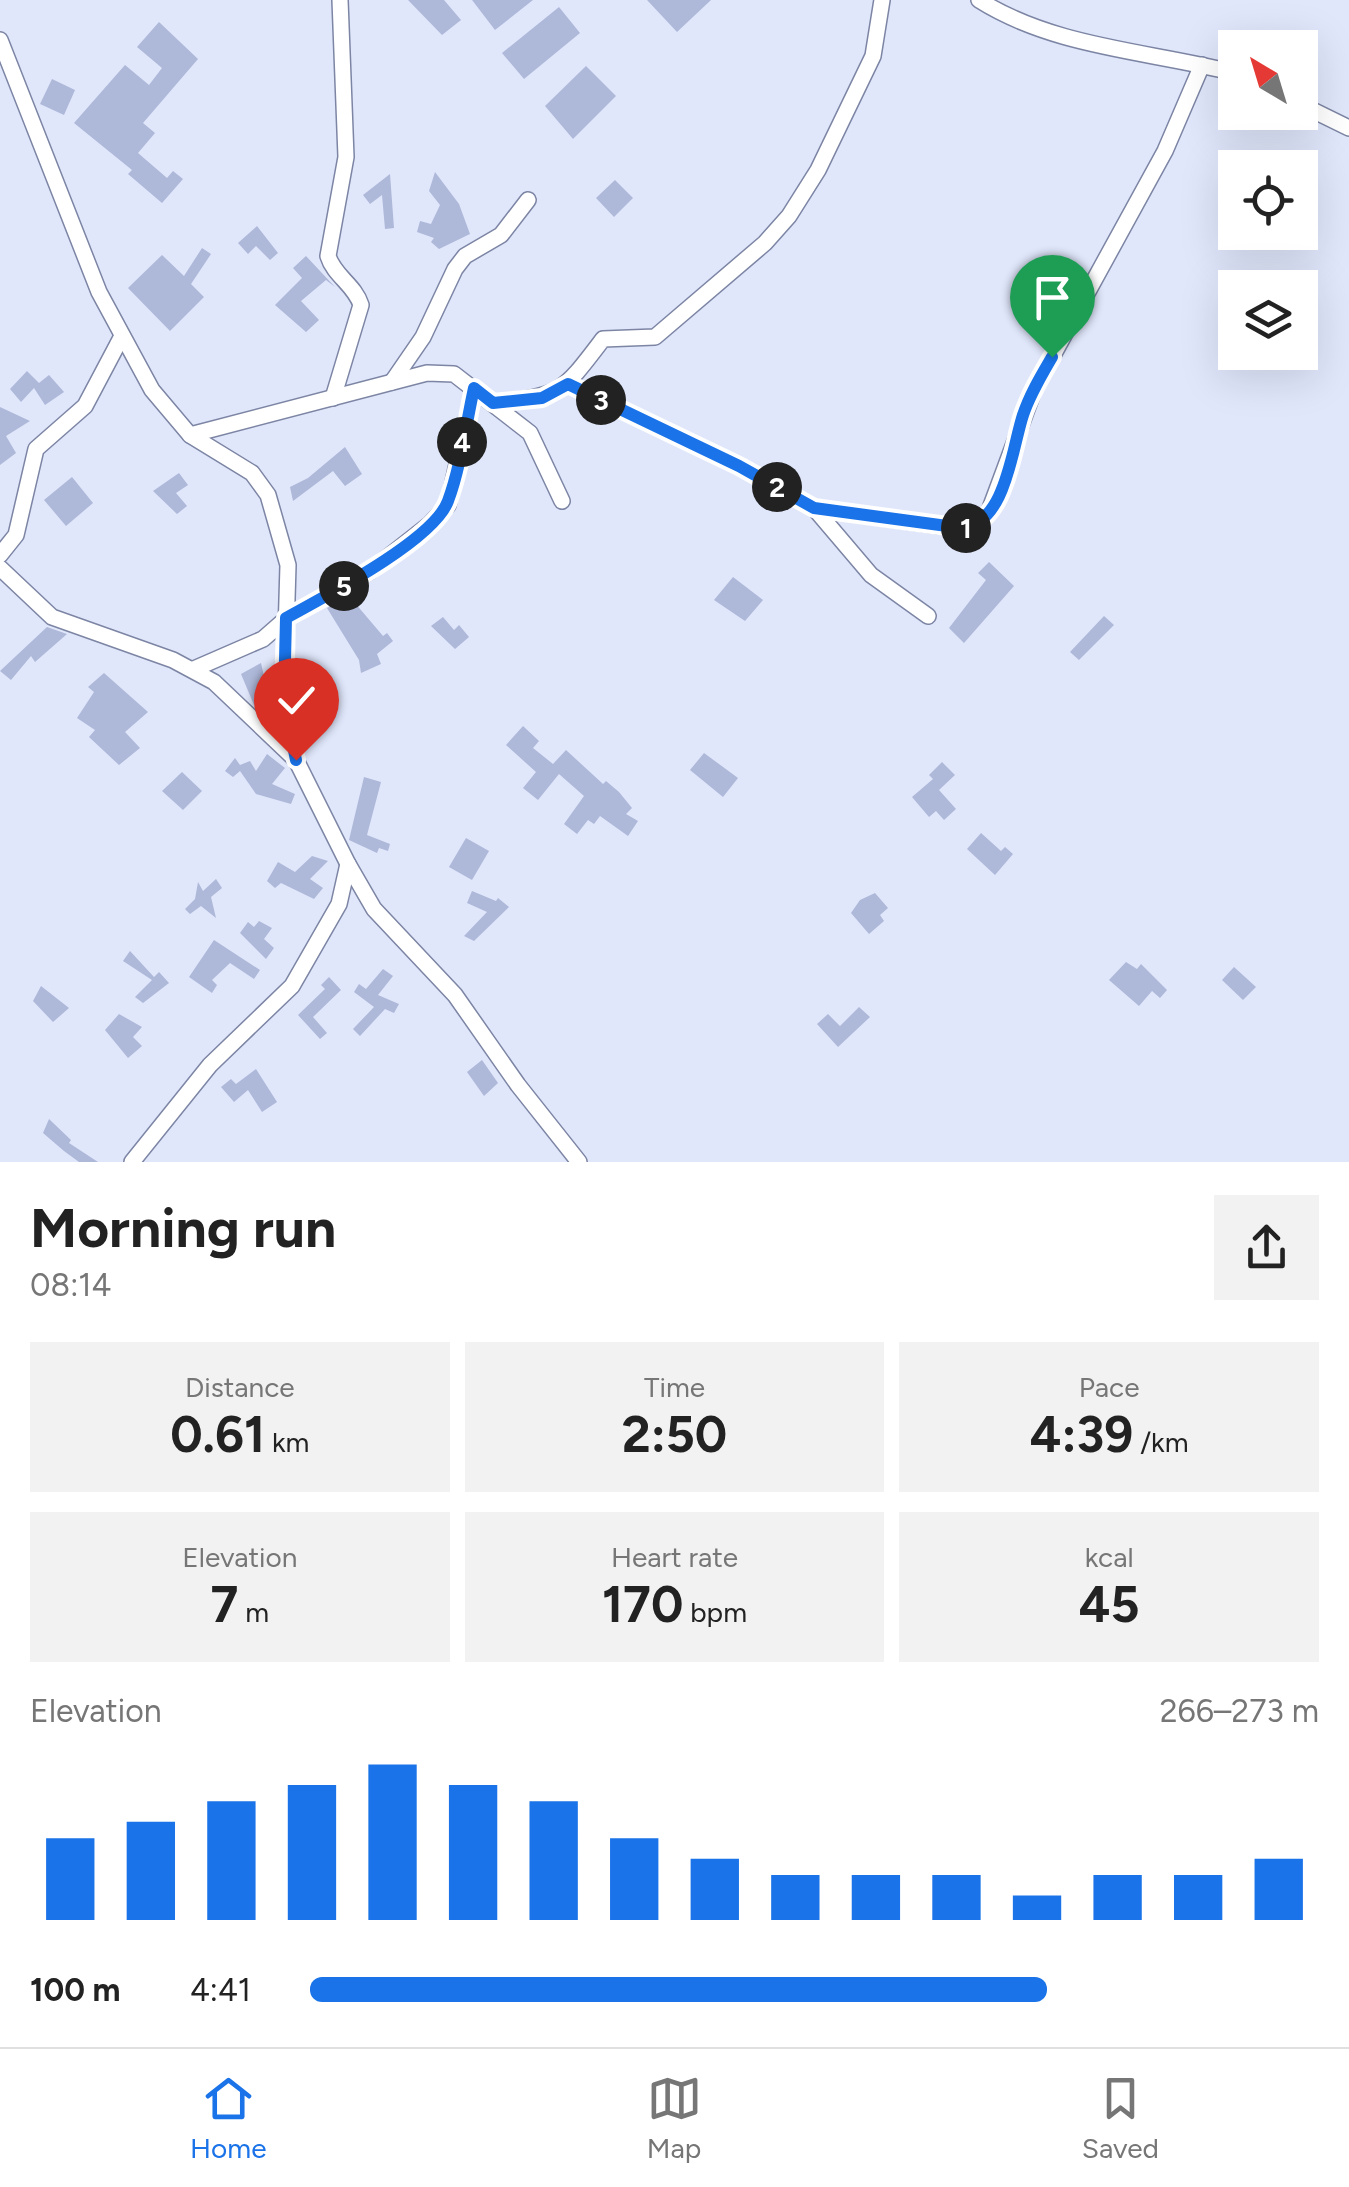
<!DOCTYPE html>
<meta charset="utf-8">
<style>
:root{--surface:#fff;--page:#f2f2f2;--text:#222;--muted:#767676;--line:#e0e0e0;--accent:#1a73e8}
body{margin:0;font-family:Figtree,sans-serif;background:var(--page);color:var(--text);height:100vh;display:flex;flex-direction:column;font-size:38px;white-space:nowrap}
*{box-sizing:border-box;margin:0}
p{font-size:32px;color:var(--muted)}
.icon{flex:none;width:55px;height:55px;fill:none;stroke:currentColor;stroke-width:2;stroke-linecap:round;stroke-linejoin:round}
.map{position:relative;height:1162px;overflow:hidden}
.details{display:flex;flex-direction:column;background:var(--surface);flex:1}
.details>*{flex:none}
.needle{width:65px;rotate:322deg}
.fabs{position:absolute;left:1218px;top:30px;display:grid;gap:20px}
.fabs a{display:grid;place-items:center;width:100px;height:100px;border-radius:0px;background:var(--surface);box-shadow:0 10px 40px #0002;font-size:50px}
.pin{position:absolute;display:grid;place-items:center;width:85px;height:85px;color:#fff;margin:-102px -42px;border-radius:50% 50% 50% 0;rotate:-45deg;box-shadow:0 0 10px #0007}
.pin .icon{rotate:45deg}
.km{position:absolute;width:50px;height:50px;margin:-25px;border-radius:50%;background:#222;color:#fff;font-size:28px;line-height:50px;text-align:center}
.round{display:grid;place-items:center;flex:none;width:105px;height:105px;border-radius:0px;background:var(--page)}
.overview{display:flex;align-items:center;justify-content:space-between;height:170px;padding:0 30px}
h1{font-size:55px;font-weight:700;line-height:75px}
.figures{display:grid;grid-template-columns:repeat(3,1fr);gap:15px;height:170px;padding:10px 30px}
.figures div{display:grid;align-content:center;border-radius:0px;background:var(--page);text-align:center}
.figures b{font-size:50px;font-weight:700}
.figures small{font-size:28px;font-weight:400}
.figures p{font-size:28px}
.chart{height:280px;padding:20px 30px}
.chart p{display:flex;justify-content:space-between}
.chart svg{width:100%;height:180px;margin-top:10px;stroke:var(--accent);stroke-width:6}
ul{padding:0 30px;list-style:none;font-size:32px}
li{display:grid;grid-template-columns:160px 120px 1fr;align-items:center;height:75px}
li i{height:25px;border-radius:12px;background:var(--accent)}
.dock{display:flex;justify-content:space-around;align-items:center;height:140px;border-top:2px solid var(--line);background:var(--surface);font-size:28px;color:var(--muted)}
.dock a{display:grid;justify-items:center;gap:5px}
.dock .on{color:var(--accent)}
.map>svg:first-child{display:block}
.building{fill:#aeb8d9}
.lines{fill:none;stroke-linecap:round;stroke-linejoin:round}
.minor-casing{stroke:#7c85a4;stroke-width:18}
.minor{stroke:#fff;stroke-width:15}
.route-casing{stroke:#fff;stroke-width:20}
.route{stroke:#1a73e8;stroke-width:12}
</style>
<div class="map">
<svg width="1349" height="1162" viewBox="0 0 1349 1162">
<rect width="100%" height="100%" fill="#e0e7fb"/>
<!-- building -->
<g class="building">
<path d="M 408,0 L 444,0 L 461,20 L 442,35 Z"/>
<path d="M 472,0 L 533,0 L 495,30 Z"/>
<path d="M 647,0 L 711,0 L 677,32 Z"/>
<path d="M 559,7 L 580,33 L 524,79 L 502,53 Z"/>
<path d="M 159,22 L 198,59 L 143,123 L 155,133 L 138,153 L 167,178 L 173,171 L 183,179 L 162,203 L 128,174 L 132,170 L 74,123 L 125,65 L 149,85 L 162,68 L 137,47 Z"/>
<path d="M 586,66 L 616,96 L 573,139 L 545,106 Z"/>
<path d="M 52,79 L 75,90 L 64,115 L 40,104 Z"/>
<path d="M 435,172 L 459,204 L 470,234 L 439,249 L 431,242 L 434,238 L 417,232 L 420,221 L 431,224 L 440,205 L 429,191 Z"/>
<path d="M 390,174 L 394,228 L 385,229 L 382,195 L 370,204 L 363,195 Z"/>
<path d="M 615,180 L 633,198 L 614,217 L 596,198 Z"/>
<path d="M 257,226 L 278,253 L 270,260 L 256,246 L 248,254 L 238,243 Z"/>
<path d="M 202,248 L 211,254 L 191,284 L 204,297 L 170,331 L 128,288 L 162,255 L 184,276 Z"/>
<path d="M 306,256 L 335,287 L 326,280 L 301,301 L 319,320 L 306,332 L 275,305 L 302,278 L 293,268 Z"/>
<path d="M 27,371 L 39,383 L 49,375 L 64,392 L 45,405 L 34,388 L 21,402 L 10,389 Z"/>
<path d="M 0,407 L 30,421 L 6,436 L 16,453 L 0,465 Z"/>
<path d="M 345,447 L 362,474 L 345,486 L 333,471 L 293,501 L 290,487 L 308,478 Z"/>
<path d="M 179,473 L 188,485 L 176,493 L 187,506 L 177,514 L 153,491 Z"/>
<path d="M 72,477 L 93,503 L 66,526 L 44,500 Z"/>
<path d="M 989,562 L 1014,586 L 964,643 L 949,628 L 986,580 L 978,573 Z"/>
<path d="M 733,577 L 763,600 L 745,621 L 714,600 Z"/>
<path d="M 349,596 L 383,636 L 387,633 L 393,641 L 377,654 L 381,664 L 361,673 L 359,660 L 327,608 Z"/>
<path d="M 1104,616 L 1114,625 L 1079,660 L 1070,652 Z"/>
<path d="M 443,617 L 454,630 L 459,625 L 469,637 L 455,649 L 431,626 Z"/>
<path d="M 47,627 L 67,634 L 35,662 L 31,656 L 11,680 L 0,671 Z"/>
<path d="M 261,663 L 269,698 L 254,705 L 241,674 Z"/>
<path d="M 104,673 L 148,712 L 125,732 L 140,748 L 119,765 L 89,737 L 95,730 L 77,718 L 94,692 L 88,687 Z"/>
<path d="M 523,726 L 539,741 L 533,748 L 553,764 L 566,750 L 603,784 L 606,781 L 619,792 L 632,808 L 626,814 L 638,821 L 628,836 L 600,816 L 594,824 L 588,820 L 577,834 L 564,824 L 584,796 L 559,774 L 538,800 L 523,788 L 536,772 L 506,745 Z"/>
<path d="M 704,753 L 738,778 L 723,797 L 690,770 Z"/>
<path d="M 267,754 L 285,768 L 272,784 L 295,794 L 291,804 L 256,794 L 240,771 L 233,777 L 225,771 L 235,758 L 240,765 L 250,761 L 256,771 Z"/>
<path d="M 942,762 L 955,775 L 939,790 L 956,809 L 944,820 L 936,811 L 929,817 L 912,797 L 933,779 L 929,775 Z"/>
<path d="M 182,772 L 202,791 L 183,810 L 162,791 Z"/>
<path d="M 364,777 L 381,782 L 367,835 L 390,844 L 388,851 L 379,848 L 377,853 L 349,840 Z"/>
<path d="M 981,833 L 1001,851 L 1005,847 L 1013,854 L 995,875 L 967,849 Z"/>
<path d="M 466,838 L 489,851 L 472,880 L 449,867 Z"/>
<path d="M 312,856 L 328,861 L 310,879 L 323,888 L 314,899 L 281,883 L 275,888 L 267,881 L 278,862 L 295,872 Z"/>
<path d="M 216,879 L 222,888 L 211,897 L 216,918 L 201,906 L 190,914 L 185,909 L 195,899 L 198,882 L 203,891 Z"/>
<path d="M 472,891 L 496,901 L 498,898 L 509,907 L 474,941 L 464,936 L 487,912 L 467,903 Z"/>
<path d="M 875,893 L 888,908 L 880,915 L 884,921 L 869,934 L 851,913 L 860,900 Z"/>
<path d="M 259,921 L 272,928 L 264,939 L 274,948 L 266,959 L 240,933 L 248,922 L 254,927 Z"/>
<path d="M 214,940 L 260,970 L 254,979 L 230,963 L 212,980 L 217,985 L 212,993 L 189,977 Z"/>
<path d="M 130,951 L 154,977 L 159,972 L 169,983 L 143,1003 L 135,997 L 152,980 L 123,961 Z"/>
<path d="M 1126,962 L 1137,969 L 1141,964 L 1167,990 L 1160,998 L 1152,991 L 1139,1006 L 1109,980 Z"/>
<path d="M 1234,967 L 1256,987 L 1243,1000 L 1222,980 Z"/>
<path d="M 383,969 L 393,976 L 378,995 L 399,1004 L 394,1013 L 385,1009 L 360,1036 L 353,1029 L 374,1007 L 354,992 L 359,984 L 366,989 Z"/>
<path d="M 329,977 L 341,990 L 313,1017 L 327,1033 L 320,1039 L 298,1015 L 325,989 L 321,985 Z"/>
<path d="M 41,986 L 69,1008 L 53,1022 L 33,1001 Z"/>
<path d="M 859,1007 L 870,1017 L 838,1047 L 817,1024 L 828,1014 L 840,1026 Z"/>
<path d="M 119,1014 L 142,1027 L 133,1037 L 142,1046 L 128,1058 L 105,1030 Z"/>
<path d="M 482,1060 L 498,1083 L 484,1096 L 467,1072 Z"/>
<path d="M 256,1069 L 277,1102 L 262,1112 L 248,1090 L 234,1102 L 221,1087 L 231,1079 L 236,1084 Z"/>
<path d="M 49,1119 L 71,1140 L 69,1143 L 98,1162 L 79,1162 L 64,1151 L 43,1133 Z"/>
</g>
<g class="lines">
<defs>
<g id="minor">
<path d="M 979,0 C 1055,48 1150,51 1235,73"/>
<path d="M 0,40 L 99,292 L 152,390 L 190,435 L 252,473 L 268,495 L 288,565 L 284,701 L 296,760 L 348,864 L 374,909 L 455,995 L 518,1085 L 579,1162"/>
<path d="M 1300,104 L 1349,128"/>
<path d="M 392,382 L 423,337 L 455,269 L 465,256 L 501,235 L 528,200"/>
<path d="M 568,384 L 739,466 L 814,508 L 871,575 L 928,616"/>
<path d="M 333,398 L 361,305 C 355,285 334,276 328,256 L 346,157 L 340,0"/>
<path d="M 493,403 C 561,396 562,393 603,339 L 655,337 L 765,243 L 789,216 L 818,170 L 873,56 L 882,0"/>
<path d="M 190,435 L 427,373 L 454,374 L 530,433 L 562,501"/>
<path d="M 814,508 L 963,529 L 980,523 L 988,514 L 1034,390 L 1165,151 L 1202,65"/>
<path d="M 0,555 L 16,535 L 36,449 L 85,406 L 122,336"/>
<path d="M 0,568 L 52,617 L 173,660 L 214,682 L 296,760"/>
<path d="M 194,669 L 263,639 L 287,618 L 369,572 L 430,524 L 448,505 L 474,388"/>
<path d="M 132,1162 L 210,1065 L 292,986 L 339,904 L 348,864"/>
</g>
</defs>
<!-- minor casing -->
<use href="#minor" class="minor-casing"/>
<!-- minor -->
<use href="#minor" class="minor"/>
</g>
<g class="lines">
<defs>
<path id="route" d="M 296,760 L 284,702 L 286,618 C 324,597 434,540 448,501 C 461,466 466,424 474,388 L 493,403 L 542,398 L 568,384 L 739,466 L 814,508 L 962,528 C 1006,523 1012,448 1023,415 C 1030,394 1041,376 1052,357"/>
</defs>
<!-- route casing -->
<use href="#route" class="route-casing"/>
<!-- route -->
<use href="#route" class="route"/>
</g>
</svg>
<div class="fabs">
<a><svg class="needle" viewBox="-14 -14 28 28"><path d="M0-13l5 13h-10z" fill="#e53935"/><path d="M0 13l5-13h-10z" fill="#767676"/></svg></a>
<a><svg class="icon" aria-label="locate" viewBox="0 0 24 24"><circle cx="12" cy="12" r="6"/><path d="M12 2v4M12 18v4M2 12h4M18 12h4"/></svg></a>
<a><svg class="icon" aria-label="layers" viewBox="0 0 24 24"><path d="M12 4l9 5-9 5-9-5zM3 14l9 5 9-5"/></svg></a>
</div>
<div class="pin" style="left:1052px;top:357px;background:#1e9e55"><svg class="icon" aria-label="arrive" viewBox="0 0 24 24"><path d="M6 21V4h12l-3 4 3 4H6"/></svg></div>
<div class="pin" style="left:296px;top:760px;background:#d93025"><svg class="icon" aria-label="check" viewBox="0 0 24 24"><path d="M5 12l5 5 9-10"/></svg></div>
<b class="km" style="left:966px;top:528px">1</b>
<b class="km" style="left:777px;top:487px">2</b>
<b class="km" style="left:601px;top:400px">3</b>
<b class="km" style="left:462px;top:442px">4</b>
<b class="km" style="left:344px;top:586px">5</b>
</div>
<section class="details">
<div class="overview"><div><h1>Morning run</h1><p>08:14</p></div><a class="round"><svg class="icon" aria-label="share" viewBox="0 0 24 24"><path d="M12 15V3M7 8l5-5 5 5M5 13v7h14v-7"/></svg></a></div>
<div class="figures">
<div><p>Distance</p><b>0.61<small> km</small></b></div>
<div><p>Time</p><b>2:50</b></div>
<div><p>Pace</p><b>4:39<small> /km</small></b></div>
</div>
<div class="figures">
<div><p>Elevation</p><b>7<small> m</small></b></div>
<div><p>Heart rate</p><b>170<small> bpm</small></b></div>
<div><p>kcal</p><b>45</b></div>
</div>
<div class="chart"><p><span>Elevation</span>266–273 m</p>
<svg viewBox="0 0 160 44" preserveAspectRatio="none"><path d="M5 44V24M15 44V20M25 44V15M35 44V11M45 44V6M55 44V11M65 44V15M75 44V24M85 44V29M95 44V33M105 44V33M115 44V33M125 44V38M135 44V33M145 44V33M155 44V29"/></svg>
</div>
<ul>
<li><b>100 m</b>4:41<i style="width:73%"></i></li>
</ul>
</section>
<nav class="dock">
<a class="on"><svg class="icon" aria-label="home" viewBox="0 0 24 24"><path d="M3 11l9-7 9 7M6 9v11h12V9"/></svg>Home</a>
<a><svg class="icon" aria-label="map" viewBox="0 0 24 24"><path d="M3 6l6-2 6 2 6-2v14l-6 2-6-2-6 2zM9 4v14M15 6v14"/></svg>Map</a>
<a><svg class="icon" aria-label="saved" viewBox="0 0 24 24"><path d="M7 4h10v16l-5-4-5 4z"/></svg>Saved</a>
</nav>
